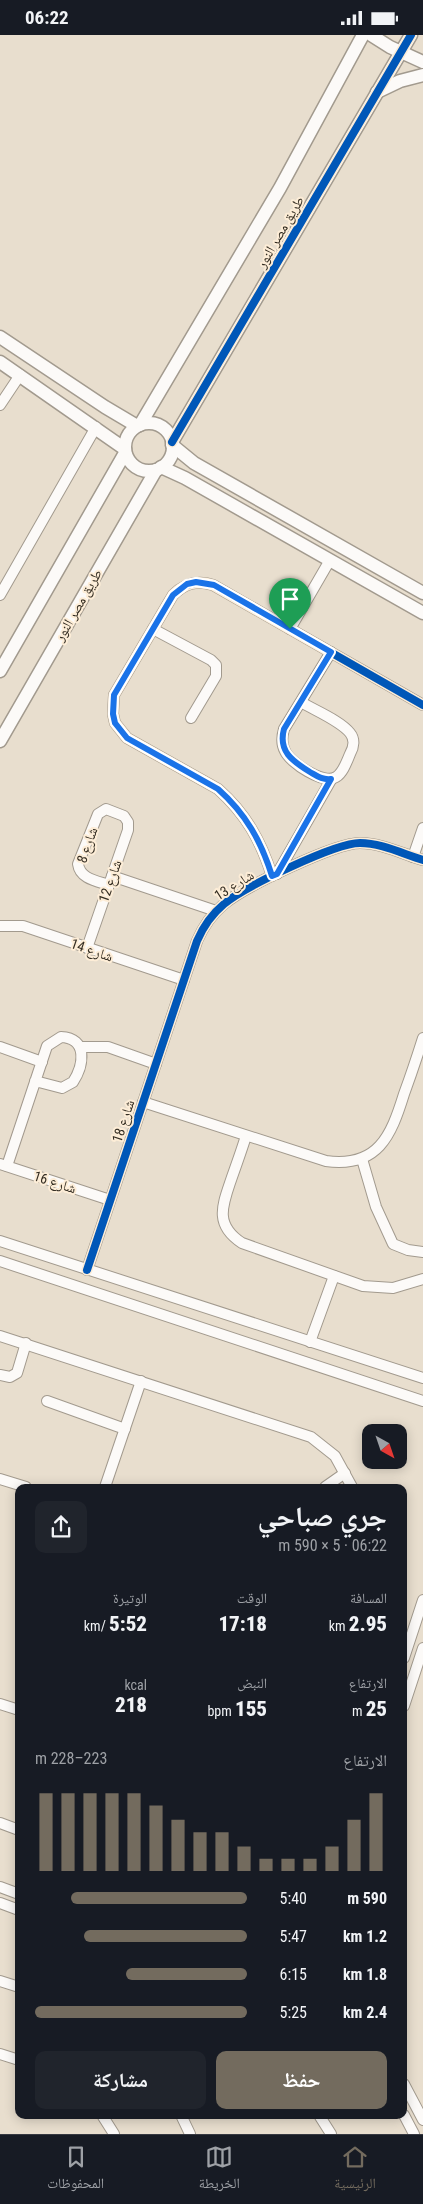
<!DOCTYPE html>
<html lang="ar">
<meta charset="utf-8">
<style>
:root{--surface:#171b24;--page:#20242c;--text:#f1f3f6;--muted:#9ea1a6;--line:#363941;--accent:#736b5e}
body{margin:0;font-family:"Roboto Condensed","Noto Naskh Arabic",sans-serif;background:var(--page);color:var(--text);direction:rtl;height:100vh;display:flex;flex-direction:column;font-size:19px;white-space:nowrap}
*{box-sizing:border-box;margin:0}
p{font-size:16px;color:var(--muted)}
.icon{flex:none;width:28px;height:28px;fill:none;stroke:currentColor;stroke-width:2;stroke-linecap:round;stroke-linejoin:round}
.map{position:relative;flex:1;overflow:hidden;direction:ltr}
.drawer{position:absolute;left:15px;top:1449px;width:392px;height:635px;display:flex;flex-direction:column;background:var(--surface);border-radius:10px;box-shadow:0 2px 12px #0003;direction:rtl}
.drawer>*{flex:none}
.needle{width:32px;rotate:140deg}
.tools{position:absolute;left:362px;top:1389px;display:grid;gap:10px}
.tools a{display:grid;place-items:center;width:45px;height:45px;border-radius:10px;background:var(--surface);box-shadow:0 2px 12px #0003;font-size:25px}
.pin{position:absolute;display:grid;place-items:center;width:42px;height:42px;color:#fff;margin:-51px -21px;border-radius:50% 50% 50% 0;rotate:-45deg;box-shadow:0 0 5px #0007}
.pin .icon{rotate:45deg}
.round{display:grid;place-items:center;flex:none;width:52px;height:52px;border-radius:10px;background:var(--page)}
.headline{display:flex;align-items:center;justify-content:space-between;height:85px;padding:0 20px}
h1{font-size:28px;font-weight:800;line-height:38px}
.stats{display:grid;grid-template-columns:repeat(3,1fr);gap:8px;height:85px;padding:5px 20px}
.stats div{display:grid;align-content:center}
.stats b{font-size:21px;font-weight:800}
.stats small{font-size:14px;font-weight:400}
.stats p{font-size:14px}
.chart{height:140px;padding:10px 20px}
.chart p{display:flex;justify-content:space-between}
.chart svg{width:100%;height:90px;margin-top:5px;stroke:var(--accent);stroke-width:6}
.action{display:flex;gap:10px;margin-top:auto;padding:10px 20px}
.action a{flex:1;height:58px;border-radius:10px;background:var(--accent);color:#fff;font-size:20px;font-weight:800;line-height:58px;text-align:center}
.action a+a{background:var(--page);color:var(--text)}
ul{padding:0 20px;list-style:none;font-size:16px}
li{display:grid;grid-template-columns:80px 60px 1fr;align-items:center;height:38px}
li i{height:12px;border-radius:6px;background:var(--accent)}
.status{display:flex;justify-content:space-between;align-items:center;height:35px;padding:0 25px;background:var(--surface);direction:ltr}
.status svg{height:14px;fill:currentColor}
.tabs{display:flex;justify-content:space-around;align-items:center;height:70px;border-top:1px solid var(--line);background:var(--surface);font-size:14px;color:var(--muted)}
.tabs a{display:grid;justify-items:center;gap:2px}
.tabs .active{color:var(--accent)}
.map>svg:first-child{display:block}
.lines{fill:none;stroke-linecap:round;stroke-linejoin:round}
.minor-casing{stroke:#a29a8e;stroke-width:12}
.tertiary-casing{stroke:#a29a8e;stroke-width:15}
.minor{stroke:#fcfaf8;stroke-width:10}
.tertiary{stroke:#fcfaf8;stroke-width:12}
.cycleway-casing{stroke:#fdedd7;stroke-width:11}
.cycleway{stroke:#0057b8;stroke-width:8}
.route-casing{stroke:#fff;stroke-width:10}
.route{stroke:#1a73e8;stroke-width:6}
.labels{text-anchor:middle;stroke-width:4;stroke-linejoin:round;paint-order:stroke}
.street-label{font-size:14px;fill:#342d22;stroke:#fdedd7}
</style>
<div class="status"><b>06:22</b><svg viewBox="0 0 49 12"><path d="M0 12V9h3v3zM5 12V6h3v6zM10 12V3h3v9zM15 12V0h3v12zM26 1h20v11H26zM47 4h2v5h-2z"/></svg></div>
<div class="map">
<svg width="423" height="2099" viewBox="0 0 423 2099">
<rect width="100%" height="100%" fill="#e8dece"/>
<g class="lines">
<defs>
<g id="minor">
<path d="M 0,370 L 20,340"/>
<path d="M 0,560 L 96,392"/>
<path d="M 153,594 L 211,625 L 216,630 L 216,641 L 191,683"/>
<path d="M 290,594 L 330,525"/>
<path d="M 301,667 C 314,675 341,686 350,698 C 355,704 354,712 350,719 C 347,726 343,738 336,742 C 324,750 290,728 285,716 C 281,709 282,701 284,694 L 331,617"/>
<path d="M 413,822 L 423,793"/>
<path d="M 277,839 L 331,745"/>
<path d="M 112,841 L 216,876"/>
<path d="M 272,841 C 261,806 246,779 218,754 L 127,703 L 115,688 L 113,679 L 114,660 L 173,560 C 185,548 197,545 213,550 L 423,670"/>
<path d="M 0,891 L 23,891 L 184,945"/>
<path d="M 87,913 L 128,795 L 128,787 L 124,781 L 106,774 L 98,779 L 78,829 C 80,844 97,846 109,850"/>
<path d="M 0,1012 L 42,1027"/>
<path d="M 80,1012 L 108,1012 L 156,1029"/>
<path d="M 143,1067 L 326,1126 C 378,1133 391,1101 404,1059 C 411,1040 417,1022 423,1003"/>
<path d="M 246,1101 C 242,1114 237,1128 232,1142 C 223,1169 213,1189 242,1208 L 363,1251 L 393,1253 L 423,1244"/>
<path d="M 362,1124 L 376,1172 L 393,1209 L 408,1215 L 423,1217"/>
<path d="M 0,1129 L 110,1165"/>
<path d="M 7,1131 L 47,1011 L 61,1002 C 88,1003 84,1030 73,1047 L 62,1053 L 35,1046"/>
<path d="M 0,1206 L 423,1343"/>
<path d="M 0,1226 L 423,1366"/>
<path d="M 87,1235 L 197,906 C 203,892 212,879 224,869 C 244,852 335,808 360,808 C 381,808 403,819 423,825"/>
<path d="M 0,1301 L 311,1402 L 335,1421 L 352,1452"/>
<path d="M 310,1307 L 334,1241"/>
<path d="M 0,1340 L 10,1342 L 17,1338 L 26,1308"/>
<path d="M 47,1366 L 125,1394"/>
<path d="M 0,1444 L 26,1452"/>
<path d="M 105,1452 L 141,1346"/>
<path d="M 325,1452 L 345,1438"/>
<path d="M 404,1623 L 423,1565"/>
<path d="M 0,1669 L 19,1675"/>
<path d="M 404,1671 L 423,1613"/>
<path d="M 0,1788 L 19,1795"/>
<path d="M 0,1852 L 19,1859"/>
<path d="M 0,1868 L 19,1875"/>
<path d="M 0,1946 L 19,1952"/>
<path d="M 0,2019 L 19,2025"/>
<path d="M 404,2049 L 423,2085"/>
<path d="M 102,2080 L 114,2099"/>
<path d="M 181,2080 L 190,2099"/>
<path d="M 319,2080 L 331,2099"/>
<path d="M 404,2080 L 414,2099"/>
</g>
<g id="tertiary">
<path d="M 371,0 L 390,12 L 423,27"/>
<path d="M 377,57 L 400,46 L 423,40"/>
<path d="M 0,302 L 105,372 L 137,391"/>
<path d="M 0,327 L 125,414"/>
<circle cx="149" cy="412" r="24"/>
<path d="M 140,390 L 280,153 L 363,0"/>
<path d="M 172,407 L 411,0"/>
<path d="M 172,410 L 194,428 L 423,558"/>
<path d="M 161,432 L 185,443 L 423,578"/>
<path d="M 0,636 L 125,418"/>
<path d="M 0,706 L 156,435"/>
</g>
</defs>
<!-- minor casing -->
<use href="#minor" class="minor-casing"/>
<!-- tertiary casing -->
<use href="#tertiary" class="tertiary-casing"/>
<!-- minor -->
<use href="#minor" class="minor"/>
<!-- tertiary -->
<use href="#tertiary" class="tertiary"/>
<defs>
<g id="cycleway">
<path d="M 172,407 L 411,0"/>
<path d="M 272,841 C 261,806 246,779 218,754 L 127,703 L 115,688 L 113,679 L 114,660 L 173,560 C 185,548 197,545 213,550 L 423,670"/>
<path d="M 87,1235 L 197,906 C 203,892 212,879 224,869 C 244,852 335,808 360,808 C 381,808 403,819 423,825"/>
</g>
</defs>
<!-- cycleway casing -->
<use href="#cycleway" class="cycleway-casing"/>
<!-- cycleway -->
<use href="#cycleway" class="cycleway"/>
</g>
<g class="lines">
<defs>
<path id="route" d="M 196,547 L 214,550 L 331,617 L 284,694 C 278,716 292,726 310,737 C 317,741 322,745 331,744 L 277,839 L 272,841 C 261,806 246,779 218,754 L 127,703 L 115,688 L 113,679 L 114,660 L 173,560 L 187,549 Z"/>
</defs>
<!-- route casing -->
<use href="#route" class="route-casing"/>
<!-- route -->
<use href="#route" class="route"/>
</g>
<g class="labels">
<!-- street labels -->
<g class="street-label">
<text transform="translate(280 197) rotate(-60)" y="5">طريق مصر النور</text>
<text transform="translate(78 570) rotate(-60)" y="5">طريق مصر النور</text>
<text transform="translate(87 810) rotate(-71)" y="5">شارع 8</text>
<text transform="translate(110 846) rotate(-71)" y="5">شارع 12</text>
<text transform="translate(234 850) rotate(-32)" y="5">شارع 13</text>
<text transform="translate(92 915) rotate(19)" y="5">شارع 14</text>
<text transform="translate(123 1086) rotate(-72)" y="5">شارع 18</text>
<text transform="translate(55 1147) rotate(18)" y="5">شارع 16</text>
</g>
</g>
</svg>
<div class="tools">
<a><svg class="needle" viewBox="-14 -14 28 28"><path d="M0-13l5 13h-10z" fill="#e53935"/><path d="M0 13l5-13h-10z" fill="#9ea1a6"/></svg></a>
</div>
<div class="pin" style="left:290px;top:594px;background:#1e9e55"><svg class="icon" aria-label="arrive" viewBox="0 0 24 24"><path d="M6 21V4h12l-3 4 3 4H6"/></svg></div>
<section class="drawer">
<div class="headline"><div><h1>جري صباحي</h1><p>06:22 · 5 × 590 m</p></div><a class="round"><svg class="icon" aria-label="share" viewBox="0 0 24 24"><path d="M12 15V3M7 8l5-5 5 5M5 13v7h14v-7"/></svg></a></div>
<div class="stats">
<div><p>المسافة</p><b>2.95<small> km</small></b></div>
<div><p>الوقت</p><b>17:18</b></div>
<div><p>الوتيرة</p><b>5:52<small> /km</small></b></div>
</div>
<div class="stats">
<div><p>الارتفاع</p><b>25<small> m</small></b></div>
<div><p>النبض</p><b>155<small> bpm</small></b></div>
<div><p>kcal</p><b>218</b></div>
</div>
<div class="chart"><p><span>الارتفاع</span>223–228 m</p>
<svg viewBox="0 0 160 44" preserveAspectRatio="none"><path d="M5 44V6M15 44V6M25 44V6M35 44V6M45 44V6M55 44V12M65 44V19M75 44V25M85 44V25M95 44V32M105 44V38M115 44V38M125 44V38M135 44V32M145 44V19M155 44V6"/></svg>
</div>
<ul>
<li><b>590 m</b>5:40<i style="width:83%"></i></li>
<li><b>1.2 km</b>5:47<i style="width:77%"></i></li>
<li><b>1.8 km</b>6:15<i style="width:57%"></i></li>
<li><b>2.4 km</b>5:25<i style="width:100%"></i></li>
</ul>
<div class="action"><a>حفظ</a><a>مشاركة</a></div>
</section>
</div>
<nav class="tabs">
<a class="active"><svg class="icon" aria-label="home" viewBox="0 0 24 24"><path d="M3 11l9-7 9 7M6 9v11h12V9"/></svg>الرئيسية</a>
<a><svg class="icon" aria-label="map" viewBox="0 0 24 24"><path d="M3 6l6-2 6 2 6-2v14l-6 2-6-2-6 2zM9 4v14M15 6v14"/></svg>الخريطة</a>
<a><svg class="icon" aria-label="saved" viewBox="0 0 24 24"><path d="M7 4h10v16l-5-4-5 4z"/></svg>المحفوظات</a>
</nav>
